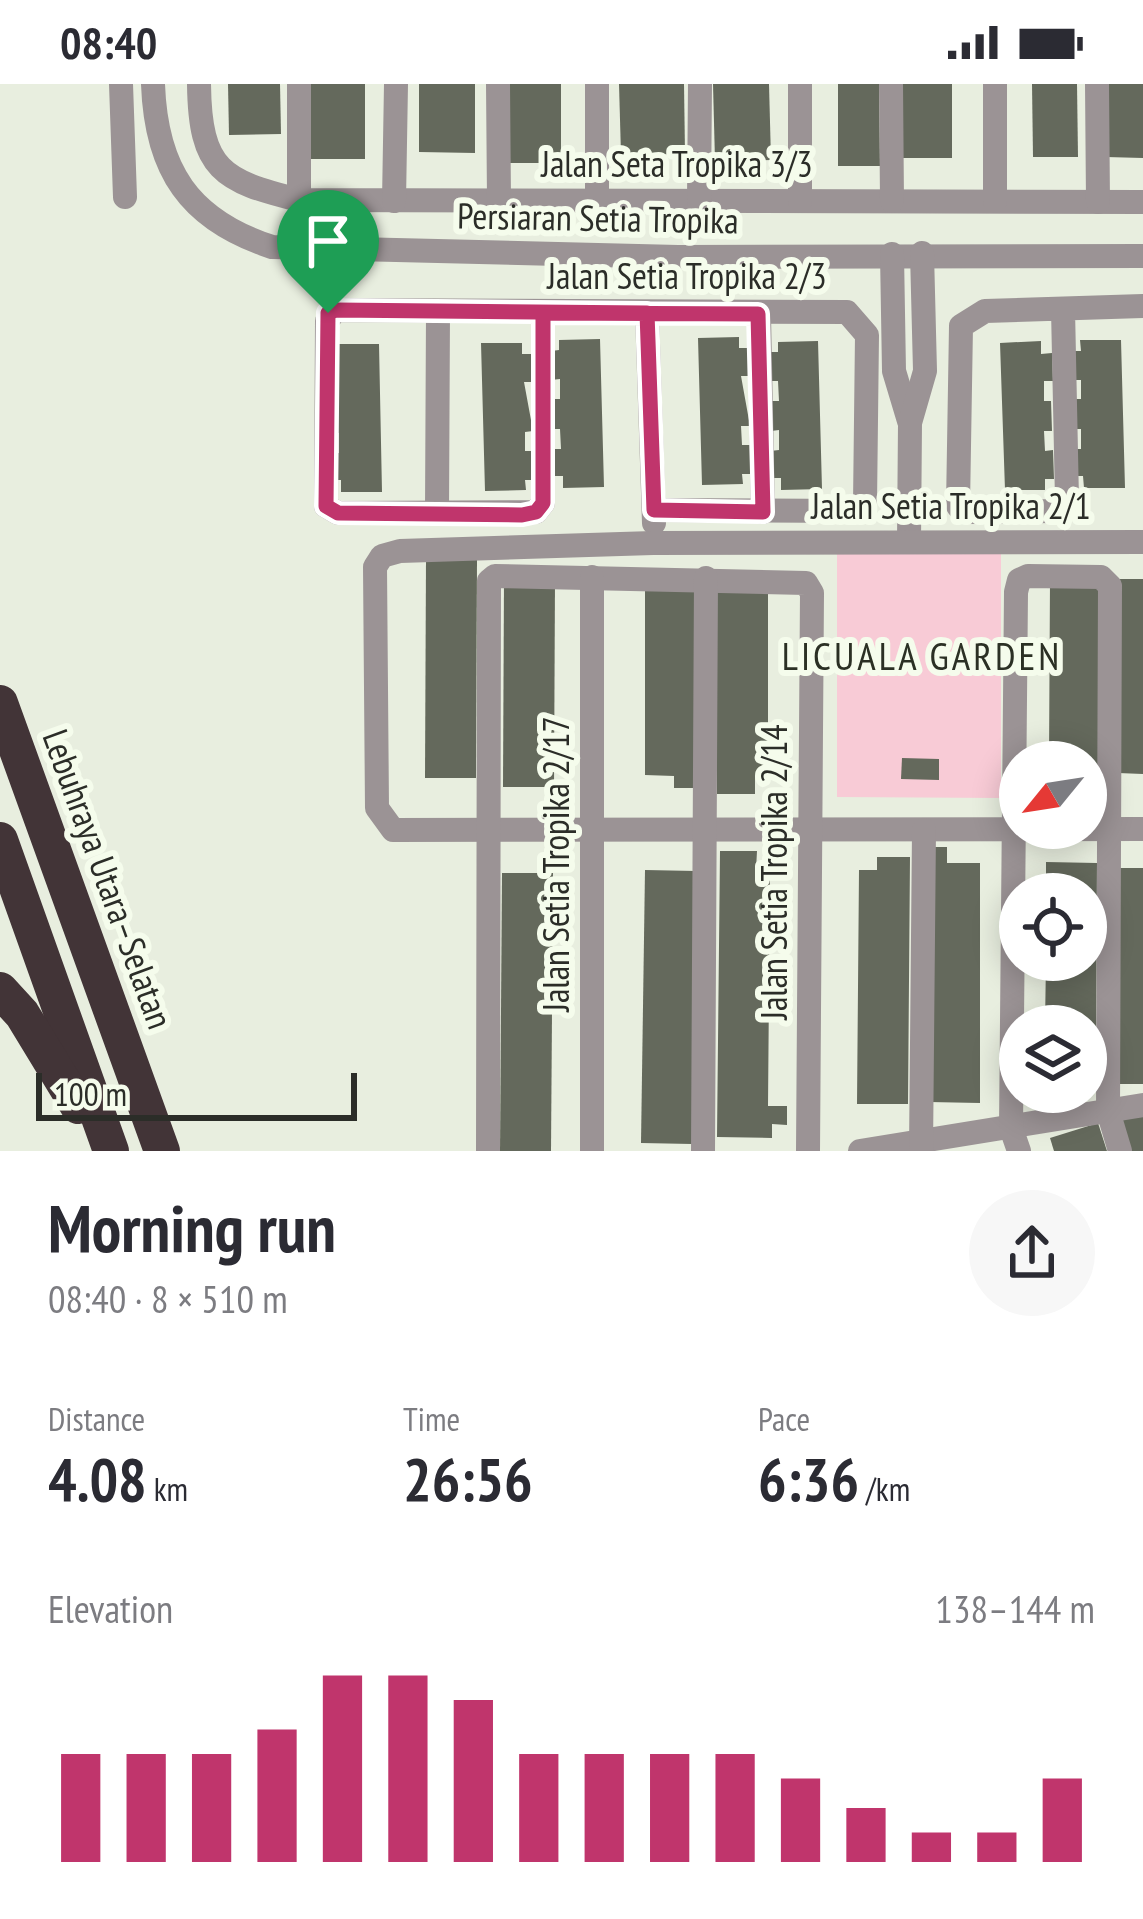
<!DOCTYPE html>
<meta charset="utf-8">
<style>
:root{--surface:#fff;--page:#f7f7f7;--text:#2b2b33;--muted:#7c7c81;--accent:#c0356c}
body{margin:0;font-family:"PT Sans Narrow",sans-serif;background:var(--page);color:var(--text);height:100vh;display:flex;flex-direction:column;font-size:45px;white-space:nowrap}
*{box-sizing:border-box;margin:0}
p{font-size:39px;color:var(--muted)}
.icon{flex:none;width:66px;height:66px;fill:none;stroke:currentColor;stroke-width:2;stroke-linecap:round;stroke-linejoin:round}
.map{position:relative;height:1067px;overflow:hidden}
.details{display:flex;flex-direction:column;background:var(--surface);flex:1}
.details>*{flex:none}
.needle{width:78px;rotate:240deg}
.tools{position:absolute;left:999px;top:657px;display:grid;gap:24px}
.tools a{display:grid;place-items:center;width:108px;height:108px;border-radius:50%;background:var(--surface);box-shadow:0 6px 30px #0003;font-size:60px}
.scale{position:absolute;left:36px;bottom:30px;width:321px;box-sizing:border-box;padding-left:12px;border:6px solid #2b2d28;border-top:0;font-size:33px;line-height:42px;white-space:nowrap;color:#2b2d28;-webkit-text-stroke:9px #f5fcec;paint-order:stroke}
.pin{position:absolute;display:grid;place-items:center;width:102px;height:102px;color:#fff;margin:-123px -51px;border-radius:50% 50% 50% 0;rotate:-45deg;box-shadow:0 0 12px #0007}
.pin .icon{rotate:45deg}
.round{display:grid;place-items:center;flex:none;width:126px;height:126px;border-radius:63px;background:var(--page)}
.headline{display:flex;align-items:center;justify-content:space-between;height:204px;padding:0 48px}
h1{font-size:66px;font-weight:800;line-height:90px}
.figures{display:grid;grid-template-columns:repeat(3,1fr);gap:18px;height:204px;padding:12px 48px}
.figures div{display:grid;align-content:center}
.figures b{font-size:60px;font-weight:800}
.figures small{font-size:33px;font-weight:400}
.figures p{font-size:33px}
.chart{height:336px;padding:24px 48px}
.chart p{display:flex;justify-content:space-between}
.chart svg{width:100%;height:216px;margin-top:12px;stroke:var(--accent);stroke-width:6}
.status{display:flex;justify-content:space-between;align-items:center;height:84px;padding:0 60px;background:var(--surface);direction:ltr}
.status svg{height:33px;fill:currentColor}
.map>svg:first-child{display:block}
.green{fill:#f8cbd6}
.building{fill:#64695c}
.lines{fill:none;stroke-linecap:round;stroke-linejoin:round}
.minor{stroke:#9b9395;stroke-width:24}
.highway{stroke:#423437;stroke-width:36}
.route-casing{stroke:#fff;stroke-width:24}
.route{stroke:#c0356c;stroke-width:15}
.labels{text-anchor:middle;stroke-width:12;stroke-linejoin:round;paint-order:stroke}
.street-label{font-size:36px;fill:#2b2d28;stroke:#f5fcec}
.neighbourhood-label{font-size:39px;letter-spacing:3px;fill:#2b3024;stroke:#f5fcec}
</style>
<div class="status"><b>08:40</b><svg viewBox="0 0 49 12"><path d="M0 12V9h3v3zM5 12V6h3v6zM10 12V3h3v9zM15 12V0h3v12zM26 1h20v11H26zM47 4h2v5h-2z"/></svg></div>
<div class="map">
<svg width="1143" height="1067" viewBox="0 0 1143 1067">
<rect width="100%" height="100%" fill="#e8eedf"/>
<!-- green -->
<path class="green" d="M 837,467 L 1001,468 L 1001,714 L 837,713 Z"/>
<!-- building -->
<g class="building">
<path d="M 228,0 L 280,0 L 281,50 L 229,51 Z"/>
<rect x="309" y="0" width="56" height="75"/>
<path d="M 419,0 L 475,0 L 475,69 L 419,68 Z"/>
<rect x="505" y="0" width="56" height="79"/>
<path d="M 619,0 L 684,0 L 685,70 L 621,71 Z"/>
<path d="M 713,0 L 769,0 L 771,76 L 715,77 Z"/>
<path d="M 838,0 L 879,0 L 880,82 L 838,82 Z"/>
<path d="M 897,0 L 952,0 L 952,74 L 898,74 Z"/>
<path d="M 1032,0 L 1077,0 L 1078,73 L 1033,73 Z"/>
<path d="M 1105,0 L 1143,0 L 1143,74 L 1106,73 Z"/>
<path d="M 739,253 L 739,264 L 749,264 L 750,292 L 741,292 L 750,342 L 741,342 L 742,361 L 750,361 L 751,390 L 742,390 L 743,400 L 702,401 L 698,254 Z"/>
<path d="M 600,255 L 604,403 L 563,404 L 563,392 L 552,392 L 551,365 L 561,365 L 560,345 L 553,345 L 552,315 L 560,315 L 560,295 L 551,296 L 551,267 L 559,266 L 559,256 Z"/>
<path d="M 1080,256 L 1121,256 L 1125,404 L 1084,404 L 1083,392 L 1073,392 L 1072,365 L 1081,365 L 1081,345 L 1074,345 L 1073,315 L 1081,315 L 1081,296 L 1072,296 L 1071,267 L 1081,267 Z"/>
<path d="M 818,257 L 822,405 L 781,406 L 781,394 L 770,394 L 770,367 L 779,366 L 779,346 L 771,347 L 771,317 L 779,317 L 778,297 L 769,297 L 769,268 L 778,268 L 778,258 Z"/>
<path d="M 1041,257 L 1041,270 L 1052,269 L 1053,297 L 1044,297 L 1044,317 L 1051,317 L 1052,347 L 1044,347 L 1045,367 L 1053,366 L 1054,395 L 1045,395 L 1045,406 L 1005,406 L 1000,259 Z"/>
<path d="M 481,259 L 522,259 L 522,270 L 533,270 L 533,298 L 524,298 L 533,347 L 525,348 L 525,367 L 534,367 L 535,396 L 525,396 L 526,406 L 485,407 Z"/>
<path d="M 338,260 L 379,260 L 382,408 L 341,408 L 341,396 L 330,396 L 330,369 L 339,369 L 339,349 L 331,349 L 331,319 L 339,319 Z"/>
<path d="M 426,475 L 477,476 L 476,694 L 425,694 Z"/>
<path d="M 504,494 L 555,494 L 554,703 L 503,703 Z"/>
<path d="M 1119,495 L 1143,495 L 1143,690 L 1118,689 Z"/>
<path d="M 645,496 L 696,496 L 696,704 L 674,704 L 674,692 L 645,691 Z"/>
<path d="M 717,496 L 768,496 L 768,692 L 755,692 L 755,710 L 717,710 Z"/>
<path d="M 1050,496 L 1100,496 L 1099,691 L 1086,691 L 1086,678 L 1049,678 Z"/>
<path d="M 902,674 L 939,675 L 939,696 L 901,695 Z"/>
<path d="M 930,763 L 947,763 L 947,779 L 980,779 L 980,1019 L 929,1018 Z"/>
<path d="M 720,767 L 757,767 L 756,786 L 770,786 L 768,1022 L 787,1022 L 787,1041 L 772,1040 L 772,1054 L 717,1053 Z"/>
<path d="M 877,773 L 910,773 L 908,1020 L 857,1020 L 859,786 L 877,786 Z"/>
<path d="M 1046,778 L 1097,779 L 1096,993 L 1086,993 L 1086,942 L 1045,942 L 1046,876 L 1086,876 L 1086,810 L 1046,810 Z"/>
<path d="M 1118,784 L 1143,784 L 1143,1000 L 1117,1000 Z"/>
<path d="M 645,786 L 696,787 L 692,1060 L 641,1059 Z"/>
<path d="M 502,789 L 553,789 L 551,1067 L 500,1067 Z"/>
<path d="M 1143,1025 L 1143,1067 L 1127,1067 L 1117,1033 Z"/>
<path d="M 1098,1039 L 1107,1067 L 1054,1067 L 1050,1054 Z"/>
</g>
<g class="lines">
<!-- minor -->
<g class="minor">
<path d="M 121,0 L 125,113"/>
<path d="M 153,0 C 156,86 189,136 272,163 L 678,173 L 1143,172"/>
<path d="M 199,0 C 200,86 222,97 299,116 L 1143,118"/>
<path d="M 299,0 L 299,116"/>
<path d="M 498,0 L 499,116"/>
<path d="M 597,0 L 597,116"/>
<path d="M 800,0 L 800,117"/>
<path d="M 891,0 L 892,117"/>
<path d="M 1097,0 L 1098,118"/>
<path d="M 394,117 L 396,0"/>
<path d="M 699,117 L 700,0"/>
<path d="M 995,117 L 995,0"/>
<path d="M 892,170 L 894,287 L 909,337"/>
<path d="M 1063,225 L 1067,416 L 1053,427 L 963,428 L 958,422 L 961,242 L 985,227 L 1143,222"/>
<path d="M 543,229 L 543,419 L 536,428 L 338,429 L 326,422 L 327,237 L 336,226 L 847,228 L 867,251 L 865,420 L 855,427 L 654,426"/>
<path d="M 647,229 L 654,439"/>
<path d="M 759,230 L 763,428"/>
<path d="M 437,428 L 438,229"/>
<path d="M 909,458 L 910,339 L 925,287 L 922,169"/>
<path d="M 1143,458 L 653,459 L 400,467 L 382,472 L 375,483 L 377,724 L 393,746 L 1143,745"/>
<path d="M 488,1067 L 489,497 L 495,492 L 806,499 L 812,509 L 808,1067"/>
<path d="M 592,1067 L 592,493"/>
<path d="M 703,1067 L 706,494"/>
<path d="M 860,1067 L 1143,1021"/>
<path d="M 921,1067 L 924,746"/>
<path d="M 1019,1067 L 1011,1044 L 1016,508 L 1019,496 L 1028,492 L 1101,493 L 1110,502 L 1108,1027 L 1120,1067"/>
</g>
<!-- highway -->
<g class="highway">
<path d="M 0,619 L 162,1067"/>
<path d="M 0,756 L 111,1067"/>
<path d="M 0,906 L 22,930 L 78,1022"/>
</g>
</g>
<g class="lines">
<defs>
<path id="route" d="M 328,229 L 336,226 L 647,229 L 654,426 L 763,428 L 758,230 L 543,229 L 543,419 L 536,428 L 522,431 L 338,429 L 326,422 L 328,229"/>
</defs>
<!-- route casing -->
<use href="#route" class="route-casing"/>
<!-- route -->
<use href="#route" class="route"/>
</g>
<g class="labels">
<!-- street labels -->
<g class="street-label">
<text x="677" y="93">Jalan Seta Tropika 3/3</text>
<text transform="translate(598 134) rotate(1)" y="13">Persiaran Setia Tropika</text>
<text x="687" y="205">Jalan Setia Tropika 2/3</text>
<text x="951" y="435">Jalan Setia Tropika 2/1</text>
<text transform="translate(556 780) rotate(-90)" y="13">Jalan Setia Tropika 2/17</text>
<text transform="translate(774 788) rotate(-90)" y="13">Jalan Setia Tropika 2/14</text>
<text transform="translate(108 795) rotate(70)" y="13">Lebuhraya Utara–Selatan</text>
</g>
<!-- neighbourhood labels -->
<g class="neighbourhood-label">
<text x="922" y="586">LICUALA GARDEN</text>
</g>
</g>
</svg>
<div class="tools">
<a><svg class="needle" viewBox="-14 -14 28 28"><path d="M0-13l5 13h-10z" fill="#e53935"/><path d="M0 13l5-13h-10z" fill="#7c7c81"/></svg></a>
<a><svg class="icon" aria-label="locate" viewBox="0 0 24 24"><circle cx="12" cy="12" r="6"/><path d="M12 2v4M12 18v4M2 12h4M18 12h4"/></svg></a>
<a><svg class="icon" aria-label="layers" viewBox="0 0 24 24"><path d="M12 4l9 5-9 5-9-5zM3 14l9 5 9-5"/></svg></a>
</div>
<div class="scale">100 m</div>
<div class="pin" style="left:328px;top:229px;background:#1e9e55"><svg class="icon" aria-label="arrive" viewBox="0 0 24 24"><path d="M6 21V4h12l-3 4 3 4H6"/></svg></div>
</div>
<section class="details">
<div class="headline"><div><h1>Morning run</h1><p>08:40 · 8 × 510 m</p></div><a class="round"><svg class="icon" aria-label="share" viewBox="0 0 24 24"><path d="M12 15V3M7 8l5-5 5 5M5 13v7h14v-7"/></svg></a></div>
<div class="figures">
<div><p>Distance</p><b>4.08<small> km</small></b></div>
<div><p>Time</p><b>26:56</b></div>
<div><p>Pace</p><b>6:36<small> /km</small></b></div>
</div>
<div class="chart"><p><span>Elevation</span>138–144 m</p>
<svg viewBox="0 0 160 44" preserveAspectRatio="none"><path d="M5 44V22M15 44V22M25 44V22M35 44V17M45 44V6M55 44V6M65 44V11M75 44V22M85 44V22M95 44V22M105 44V22M115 44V27M125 44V33M135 44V38M145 44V38M155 44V27"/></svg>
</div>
</section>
